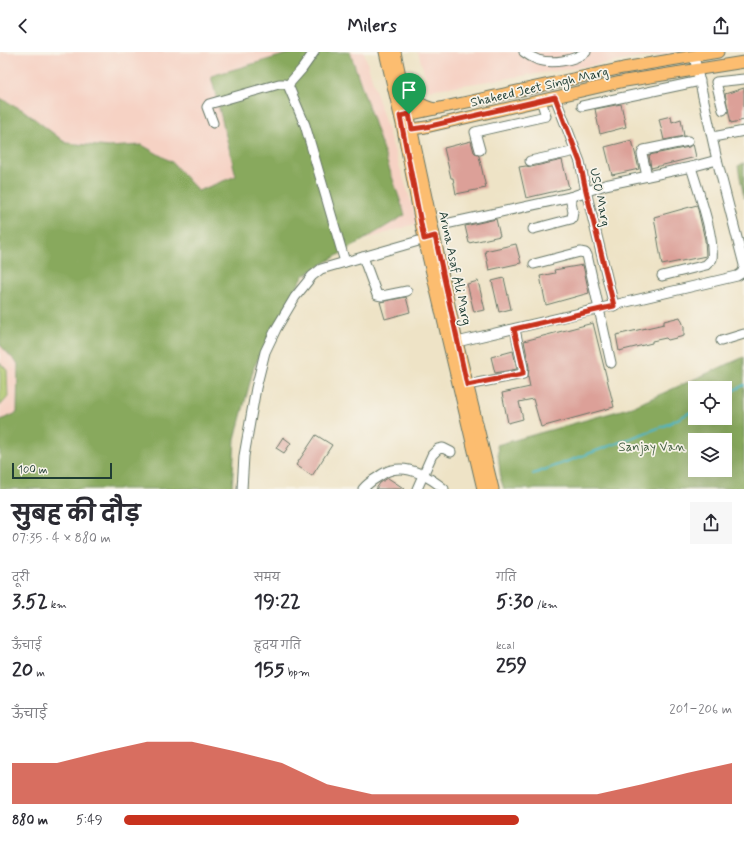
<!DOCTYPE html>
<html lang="hi">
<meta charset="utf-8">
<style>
:root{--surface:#fff;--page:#f7f7f7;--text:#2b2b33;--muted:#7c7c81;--accent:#c8321e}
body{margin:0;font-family:Mynerve,"Playpen Sans Deva",sans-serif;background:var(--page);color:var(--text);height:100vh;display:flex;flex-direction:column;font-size:15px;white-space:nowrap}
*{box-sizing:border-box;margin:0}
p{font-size:13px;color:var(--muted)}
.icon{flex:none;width:22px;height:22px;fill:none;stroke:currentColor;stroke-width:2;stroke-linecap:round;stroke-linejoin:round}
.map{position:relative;height:437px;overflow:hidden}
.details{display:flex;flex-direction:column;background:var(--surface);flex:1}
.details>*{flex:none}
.buttons{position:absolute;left:688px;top:329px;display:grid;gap:8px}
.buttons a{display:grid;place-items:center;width:44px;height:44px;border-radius:0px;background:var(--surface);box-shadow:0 4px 16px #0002;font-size:20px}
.scale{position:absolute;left:12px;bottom:10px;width:100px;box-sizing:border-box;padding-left:4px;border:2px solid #1f3d34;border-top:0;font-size:11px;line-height:14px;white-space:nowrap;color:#1f3d34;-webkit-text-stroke:3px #f7f3e8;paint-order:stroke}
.pin{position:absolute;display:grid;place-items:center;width:34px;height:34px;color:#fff;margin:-41px -17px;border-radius:50% 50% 50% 0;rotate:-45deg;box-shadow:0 0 4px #0007}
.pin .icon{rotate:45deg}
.round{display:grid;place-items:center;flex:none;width:42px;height:42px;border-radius:0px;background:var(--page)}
.summary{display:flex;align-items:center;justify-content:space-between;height:68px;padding:0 12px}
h1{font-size:22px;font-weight:700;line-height:30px}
.figures{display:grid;grid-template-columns:repeat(3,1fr);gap:6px;height:68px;padding:4px 12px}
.figures div{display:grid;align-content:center}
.figures b{font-size:20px;font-weight:700}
.figures small{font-size:11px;font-weight:400}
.figures p{font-size:11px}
.chart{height:112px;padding:8px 12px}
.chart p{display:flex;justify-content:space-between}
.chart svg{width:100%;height:72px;margin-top:4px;fill:var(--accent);opacity:.7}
ul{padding:0 12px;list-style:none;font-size:13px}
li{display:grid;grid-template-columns:64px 48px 1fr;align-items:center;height:30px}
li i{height:10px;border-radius:5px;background:var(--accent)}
header{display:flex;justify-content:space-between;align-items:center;height:52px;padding:0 12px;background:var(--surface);font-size:18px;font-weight:700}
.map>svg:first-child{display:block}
.built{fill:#f6d2c4}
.green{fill:#abc369;stroke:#65804e}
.forest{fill:#88a95d;stroke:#547348;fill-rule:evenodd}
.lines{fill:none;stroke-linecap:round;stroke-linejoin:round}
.stream{stroke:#4ab6c6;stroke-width:2}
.building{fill:#dca098}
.minor-casing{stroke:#677767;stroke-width:11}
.major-casing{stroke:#677767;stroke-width:13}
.minor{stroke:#fff;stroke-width:9}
.major{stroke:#fcbd6f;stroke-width:11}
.route-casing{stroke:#fff;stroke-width:8}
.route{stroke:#c8321e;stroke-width:5}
.labels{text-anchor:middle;stroke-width:3.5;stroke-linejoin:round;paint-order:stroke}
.street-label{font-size:13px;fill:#1f3d34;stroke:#f7f3e8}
.park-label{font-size:13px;fill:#425e41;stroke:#f7f3e8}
</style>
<header><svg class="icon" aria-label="back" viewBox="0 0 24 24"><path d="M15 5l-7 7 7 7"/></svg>Milers<svg class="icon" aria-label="share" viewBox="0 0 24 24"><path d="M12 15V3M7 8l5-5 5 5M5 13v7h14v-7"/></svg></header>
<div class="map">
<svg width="744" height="437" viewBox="0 0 744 437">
<rect width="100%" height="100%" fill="#f7f3e8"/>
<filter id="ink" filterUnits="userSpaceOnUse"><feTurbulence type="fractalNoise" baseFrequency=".025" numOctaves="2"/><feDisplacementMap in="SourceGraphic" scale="8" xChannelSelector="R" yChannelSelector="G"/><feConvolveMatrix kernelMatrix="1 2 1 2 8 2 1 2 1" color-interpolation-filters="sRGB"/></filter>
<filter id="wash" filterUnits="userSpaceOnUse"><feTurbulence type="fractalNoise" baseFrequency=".012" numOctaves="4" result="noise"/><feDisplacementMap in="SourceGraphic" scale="16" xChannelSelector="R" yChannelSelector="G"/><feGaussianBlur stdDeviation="0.9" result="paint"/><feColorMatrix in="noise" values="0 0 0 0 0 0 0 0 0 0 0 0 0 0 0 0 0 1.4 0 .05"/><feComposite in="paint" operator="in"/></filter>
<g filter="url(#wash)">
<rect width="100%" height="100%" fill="#eee3c6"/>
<!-- built -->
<g class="built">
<path d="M 0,0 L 364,0 L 387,76 L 418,171 L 297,209 L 0,437 Z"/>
<path d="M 418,0 L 681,0 L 429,38 Z"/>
</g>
<!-- green -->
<path class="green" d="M 0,311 L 7,318 L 8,345 L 0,354 Z"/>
<!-- forest -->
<g class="forest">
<path d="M 294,0 L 350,0 L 405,163 L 303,224 L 254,315 L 235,387 L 232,437 L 0,437 L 0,368 L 17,361 L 18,312 L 0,293 L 0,46 L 23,58 L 66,91 L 108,95 L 142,93 L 172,110 L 198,139 L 236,124 L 211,24 Z"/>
<path d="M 744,111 L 744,146 L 738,114 Z"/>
<path d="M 744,305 L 744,437 L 504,437 L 501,428 L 497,393 L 632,355 ZM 695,336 L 725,336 L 725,366 L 695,366 ZM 695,388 L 725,388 L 725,418 L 695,418 Z"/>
</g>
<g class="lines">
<!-- stream -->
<g class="stream">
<path d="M 725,343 L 744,333"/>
<path d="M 533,422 L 664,374 L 695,358"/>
</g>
</g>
<g id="blocks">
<!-- building -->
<g class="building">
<path d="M 744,36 L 744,68 L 731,71 L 725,42 Z"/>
<path d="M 621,52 L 626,75 L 600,82 L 595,57 Z"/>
<path d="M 671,64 L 672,70 L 681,67 L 684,84 L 664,88 L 659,67 Z"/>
<path d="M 632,88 L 639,117 L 612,123 L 605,95 Z"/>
<path d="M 471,89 L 474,100 L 479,104 L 486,136 L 456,142 L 453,126 L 451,126 L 444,96 Z"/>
<path d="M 693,92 L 696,105 L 651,116 L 649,103 L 689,95 Z"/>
<path d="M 562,108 L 569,136 L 526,146 L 519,115 L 526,114 L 531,115 Z"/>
<path d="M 697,153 L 705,188 L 706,204 L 662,213 L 654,165 Z"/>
<path d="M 496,167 L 500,184 L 469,191 L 465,174 Z"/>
<path d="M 516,192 L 521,211 L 489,218 L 485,199 Z"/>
<path d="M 583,213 L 589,241 L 546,253 L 540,224 L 555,221 L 554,218 Z"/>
<path d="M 504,226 L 511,257 L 499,260 L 492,229 Z"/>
<path d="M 478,229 L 485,258 L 474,260 L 467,232 Z"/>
<path d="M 406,245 L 410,260 L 385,267 L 380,250 Z"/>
<path d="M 680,265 L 684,274 L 684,284 L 668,288 L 666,286 L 652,289 L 652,291 L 619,299 L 616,283 L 664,272 L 664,269 Z"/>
<path d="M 593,271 L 614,355 L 541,375 L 533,347 L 519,350 L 523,367 L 508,371 L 502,341 L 530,335 L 528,325 L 529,315 L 524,289 Z"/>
<path d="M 513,299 L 517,317 L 495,321 L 491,305 Z"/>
<path d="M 316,383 L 332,393 L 312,424 L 296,413 Z"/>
<path d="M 283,385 L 291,391 L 284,401 L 276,396 Z"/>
<path d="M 388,426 L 405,437 L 376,437 L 380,431 Z"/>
</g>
</g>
</g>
<g filter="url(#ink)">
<use href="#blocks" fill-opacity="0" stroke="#677767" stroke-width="1"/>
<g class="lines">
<defs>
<g id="minor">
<path d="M 524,0 C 528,3 533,6 538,8 C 553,12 573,9 586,0"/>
<path d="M 288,33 L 302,17 L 314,0"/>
<path d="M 555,45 L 580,110 L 586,139 L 614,254"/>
<path d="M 582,54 L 700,29"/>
<path d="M 723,58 L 716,30 L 744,27"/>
<path d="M 213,71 L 207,55 L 209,52 L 279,32 L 284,32 L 288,33 L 305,73 L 345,210"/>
<path d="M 713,85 L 744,79"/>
<path d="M 480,98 L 475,80 L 546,64 L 541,48"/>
<path d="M 530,109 L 576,99"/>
<path d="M 647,124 L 642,102 L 644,98 L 688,89"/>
<path d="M 450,171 L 570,145 L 605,133 L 691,115 L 717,108"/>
<path d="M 533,177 L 571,167 L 572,166 L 573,160 L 570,145"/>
<path d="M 363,205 L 377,243 L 382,244 L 407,239"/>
<path d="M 534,212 L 580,200 L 585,201 L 587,203 L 611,311"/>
<path d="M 662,224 L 706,213 L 712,207 C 715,186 698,138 691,115"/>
<path d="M 721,289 L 744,282"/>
<path d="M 457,290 L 737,224 L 742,221 L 744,216 L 744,213 L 717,108 L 694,4"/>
<path d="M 467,333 L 523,322 L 523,316 L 515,277"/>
<path d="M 242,437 L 244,404 L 256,336 L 265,300 L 276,277 L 295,245 L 312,224 L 321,217 L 429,186"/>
<path d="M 363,437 C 367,432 373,428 378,425 C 382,422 387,419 392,418 C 410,413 431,426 444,437"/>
<path d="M 417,437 L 432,403 L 438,397 L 443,396 L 451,400"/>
</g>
<g id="major">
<path d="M 385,0 L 402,72 L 424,187 L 483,437"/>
<path d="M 395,0 L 457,290 L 493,437"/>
<path d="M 404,35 C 411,47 421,54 435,57"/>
<path d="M 403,64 L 623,16 L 718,0"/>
<path d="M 406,78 L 426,75 L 625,29 L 744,10"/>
</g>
</defs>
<!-- minor casing -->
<use href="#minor" class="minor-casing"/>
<!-- major casing -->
<use href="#major" class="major-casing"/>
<!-- minor -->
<use href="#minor" class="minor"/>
<!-- major -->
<use href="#major" class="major"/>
</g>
</g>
<g class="lines" filter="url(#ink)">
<defs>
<path id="route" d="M 555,45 L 580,110 L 586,139 L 614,254 L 514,277 L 523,316 L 523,322 L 467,333 L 435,184 L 424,187 L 400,64 L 409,62 L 412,77 L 426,75 Z"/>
</defs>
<!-- route casing -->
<use href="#route" class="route-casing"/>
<!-- route -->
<use href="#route" class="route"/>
</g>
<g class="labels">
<!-- street labels -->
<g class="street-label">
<text transform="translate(539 34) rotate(-13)" y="5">Shaheed Jeet Singh Marg</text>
<text transform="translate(601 145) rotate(78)" y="5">USO Marg</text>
<text transform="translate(456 216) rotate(78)" y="5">Aruna Asaf Ali Marg</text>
</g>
<!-- park labels -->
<g class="park-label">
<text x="652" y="399">Sanjay Van</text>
</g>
</g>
</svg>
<div class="buttons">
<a><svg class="icon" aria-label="locate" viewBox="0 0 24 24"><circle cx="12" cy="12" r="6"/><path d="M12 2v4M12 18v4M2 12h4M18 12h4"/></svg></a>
<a><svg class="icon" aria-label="layers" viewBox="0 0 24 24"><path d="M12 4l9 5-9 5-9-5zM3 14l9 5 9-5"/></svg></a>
</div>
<div class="scale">100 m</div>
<div class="pin" style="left:409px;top:62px;background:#1e9e55"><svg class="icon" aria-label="arrive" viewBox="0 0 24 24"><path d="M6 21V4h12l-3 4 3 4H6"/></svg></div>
</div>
<section class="details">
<div class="summary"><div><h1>सुबह की दौड़</h1><p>07:35 · 4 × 880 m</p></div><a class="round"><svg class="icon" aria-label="share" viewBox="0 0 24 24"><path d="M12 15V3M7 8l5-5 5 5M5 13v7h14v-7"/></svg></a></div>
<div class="figures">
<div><p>दूरी</p><b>3.52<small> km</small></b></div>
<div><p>समय</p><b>19:22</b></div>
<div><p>गति</p><b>5:30<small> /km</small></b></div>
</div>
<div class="figures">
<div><p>ऊँचाई</p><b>20<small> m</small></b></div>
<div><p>हृदय गति</p><b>155<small> bpm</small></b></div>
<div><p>kcal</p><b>259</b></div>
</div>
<div class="chart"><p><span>ऊँचाई</span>201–206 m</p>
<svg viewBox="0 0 160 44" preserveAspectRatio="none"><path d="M0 44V19L10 19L20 12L30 6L40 6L50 12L60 19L70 32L80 38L90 38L100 38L110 38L120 38L130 38L140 32L150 25L160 19V44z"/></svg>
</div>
<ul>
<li><b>880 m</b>5:49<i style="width:65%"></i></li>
</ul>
</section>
